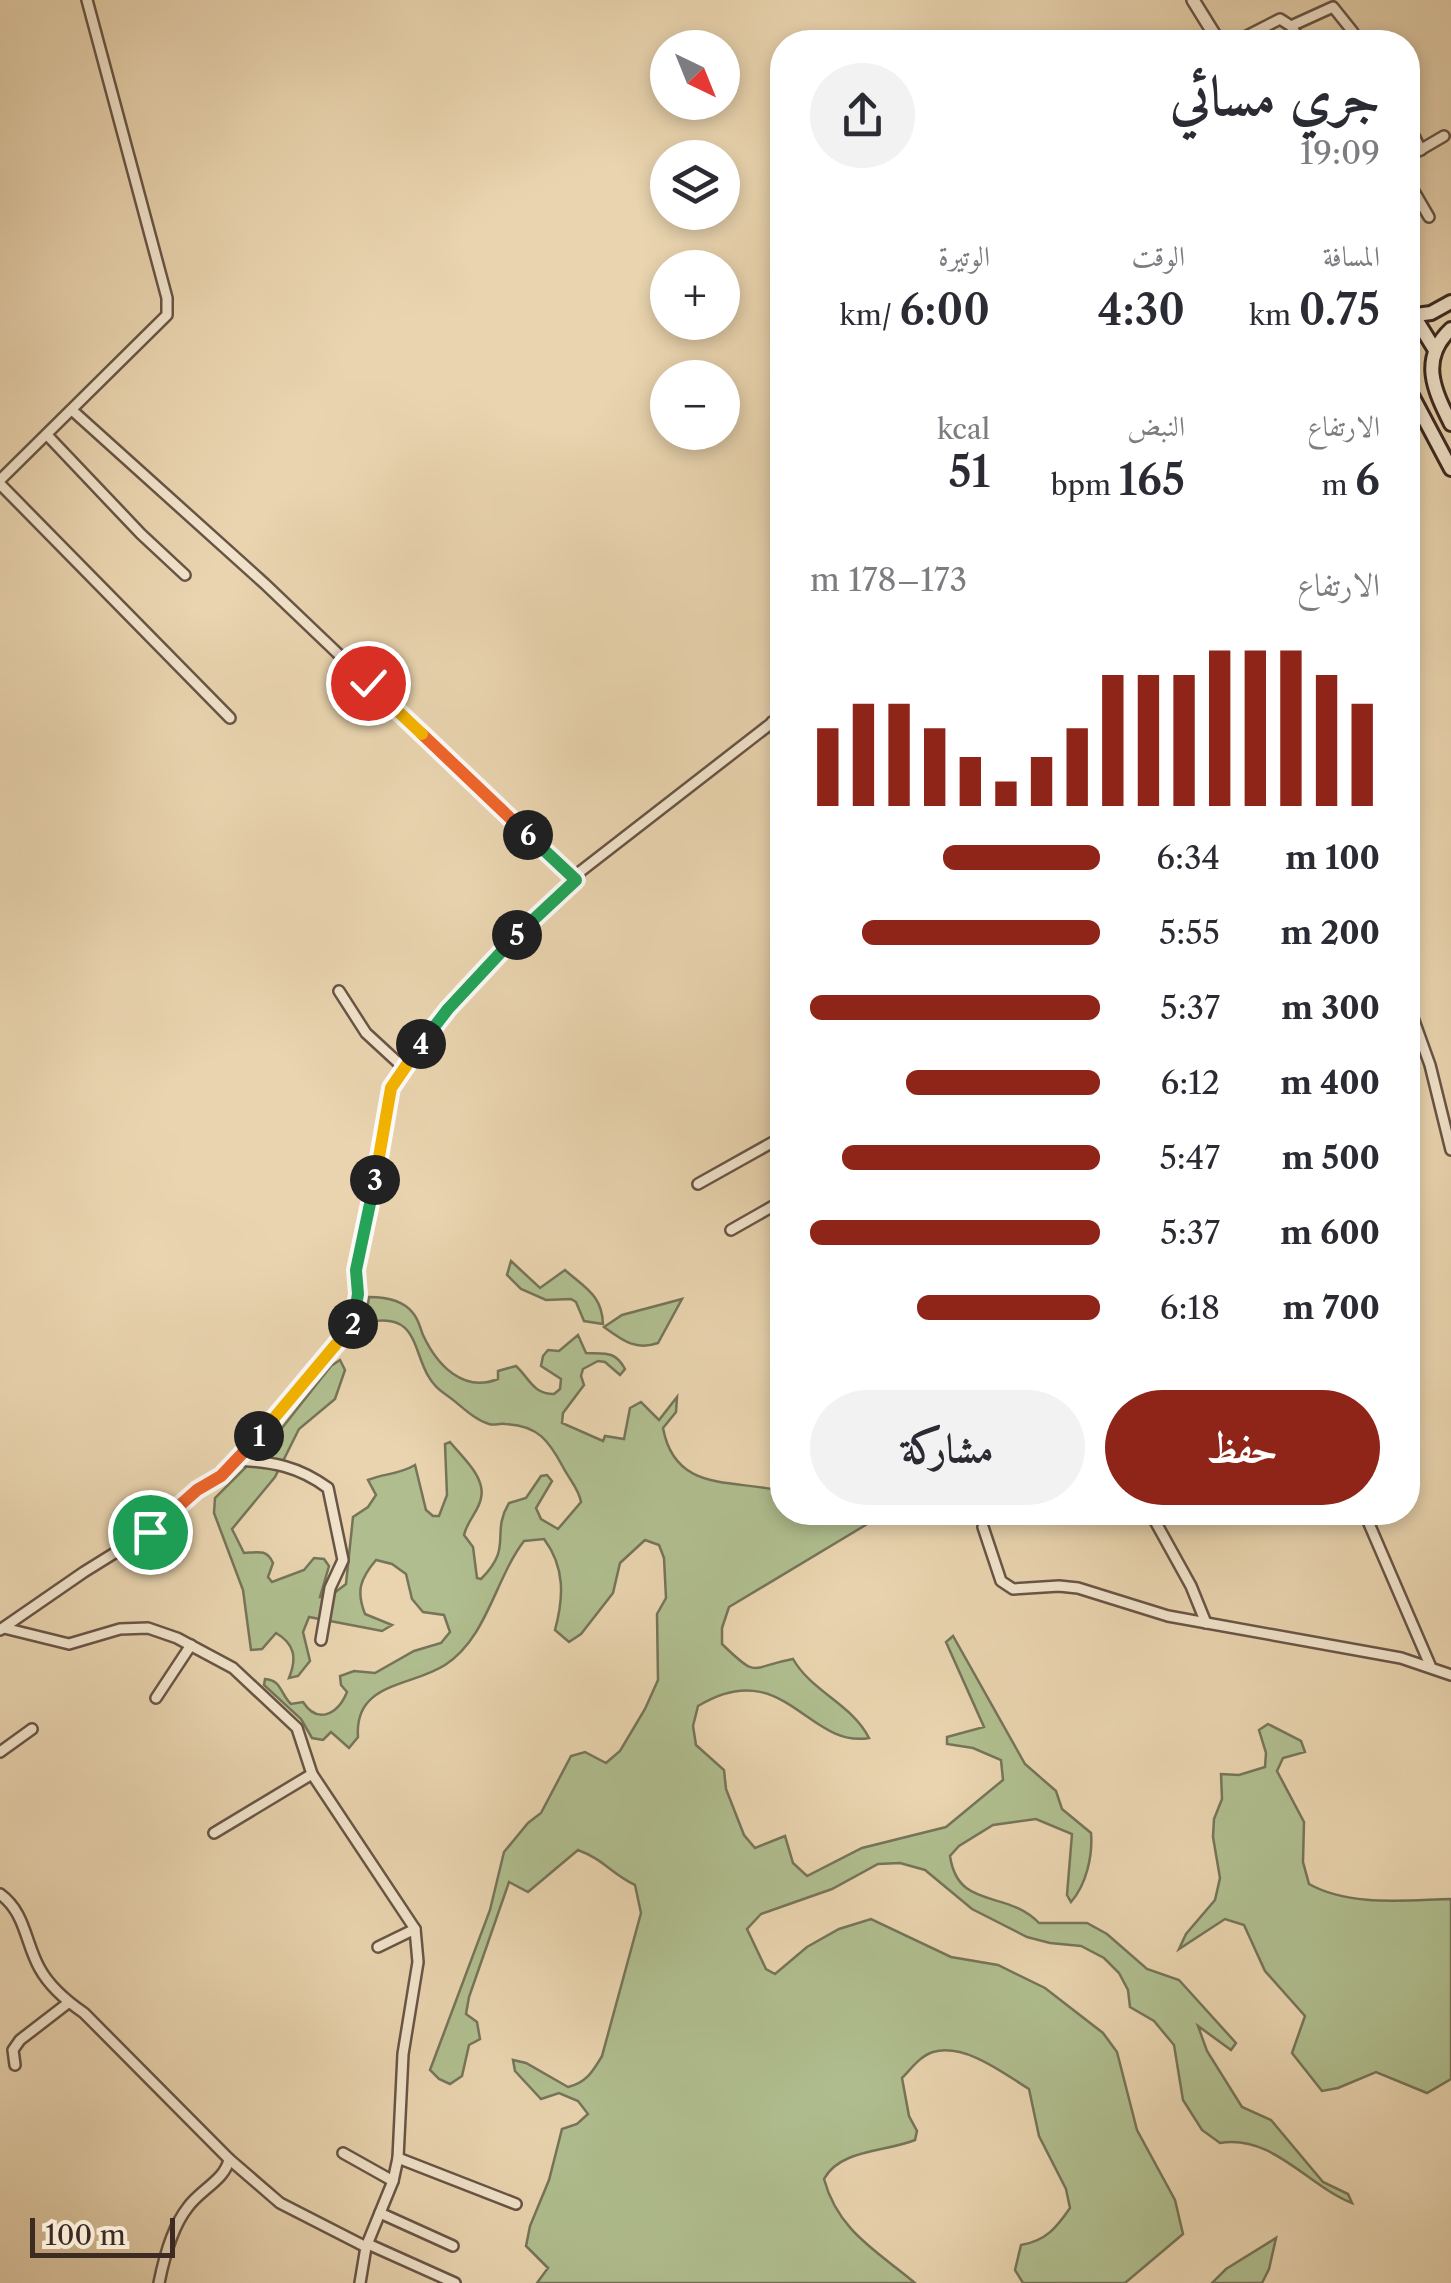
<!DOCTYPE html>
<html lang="ar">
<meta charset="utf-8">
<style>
:root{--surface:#fff;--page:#f2f2f3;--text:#2b2b33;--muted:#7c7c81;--accent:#8f2418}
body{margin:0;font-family:"Libre Caslon Text",Amiri,serif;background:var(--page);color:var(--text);direction:rtl;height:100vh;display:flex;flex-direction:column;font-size:38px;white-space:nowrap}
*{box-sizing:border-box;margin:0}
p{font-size:32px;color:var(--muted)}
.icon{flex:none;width:55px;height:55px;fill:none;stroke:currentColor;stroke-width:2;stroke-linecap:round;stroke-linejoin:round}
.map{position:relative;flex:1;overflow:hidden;direction:ltr}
.details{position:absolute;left:770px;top:30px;width:650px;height:1495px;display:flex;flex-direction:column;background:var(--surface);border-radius:40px;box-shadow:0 5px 15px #0003;direction:rtl}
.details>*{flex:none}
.needle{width:65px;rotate:137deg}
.tools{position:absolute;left:650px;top:30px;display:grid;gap:20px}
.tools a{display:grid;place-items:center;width:90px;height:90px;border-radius:50%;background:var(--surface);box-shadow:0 5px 15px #0003;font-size:50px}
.scale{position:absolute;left:30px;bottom:25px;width:145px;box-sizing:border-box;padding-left:10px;border:5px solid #3d2b23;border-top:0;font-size:28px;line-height:35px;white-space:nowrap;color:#3d2b23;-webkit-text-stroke:8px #f1e3cb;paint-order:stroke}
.pin{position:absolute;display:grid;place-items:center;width:85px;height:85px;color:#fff;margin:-42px;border:5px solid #fff;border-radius:50%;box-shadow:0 2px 10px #0007}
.km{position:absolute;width:50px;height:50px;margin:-25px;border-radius:50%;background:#222;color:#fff;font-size:28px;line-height:50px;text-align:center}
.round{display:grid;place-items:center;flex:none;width:105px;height:105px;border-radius:52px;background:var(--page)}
.head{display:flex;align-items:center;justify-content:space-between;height:170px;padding:0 40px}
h1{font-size:55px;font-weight:600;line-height:75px}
.figures{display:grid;grid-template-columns:repeat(3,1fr);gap:15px;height:170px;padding:10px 40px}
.figures div{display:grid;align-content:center}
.figures b{font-size:42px;font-weight:600}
.figures small{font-size:28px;font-weight:400}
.figures p{font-size:28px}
.chart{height:280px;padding:20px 40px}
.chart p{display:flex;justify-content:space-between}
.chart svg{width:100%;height:180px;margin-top:10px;stroke:var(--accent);stroke-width:6}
.button{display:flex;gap:20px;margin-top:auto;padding:20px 40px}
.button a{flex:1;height:115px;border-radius:60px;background:var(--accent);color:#fff;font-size:40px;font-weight:600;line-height:115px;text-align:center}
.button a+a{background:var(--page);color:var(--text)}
ul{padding:0 40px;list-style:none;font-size:32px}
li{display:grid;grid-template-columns:160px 120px 1fr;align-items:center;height:75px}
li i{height:25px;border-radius:12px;background:var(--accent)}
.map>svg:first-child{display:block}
.green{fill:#b0be8f;stroke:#767459;stroke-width:2.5}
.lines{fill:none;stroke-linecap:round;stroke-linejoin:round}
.minor-casing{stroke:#685546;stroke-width:14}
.tertiary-casing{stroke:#685546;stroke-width:16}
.secondary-casing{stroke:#3d2b23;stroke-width:18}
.minor{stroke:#f1e3cb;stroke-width:9}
.tertiary{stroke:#f1e3cb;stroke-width:11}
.secondary{stroke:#f1e3cb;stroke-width:12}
.split-1-casing{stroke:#fff;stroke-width:20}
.split-2-casing{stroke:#fff;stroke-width:20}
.split-3-casing{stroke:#fff;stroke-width:20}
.split-4-casing{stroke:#fff;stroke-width:20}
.split-5-casing{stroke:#fff;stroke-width:20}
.split-6-casing{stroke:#fff;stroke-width:20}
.split-7-casing{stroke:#fff;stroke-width:20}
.split-8-casing{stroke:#fff;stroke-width:20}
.split-1{stroke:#f0652b;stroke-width:12}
.split-2{stroke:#f5b400;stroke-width:12}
.split-3{stroke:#22a559;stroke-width:12}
.split-4{stroke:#f5b400;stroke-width:12}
.split-5{stroke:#22a559;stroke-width:12}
.split-6{stroke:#22a559;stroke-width:12}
.split-7{stroke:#f0652b;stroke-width:12}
.split-8{stroke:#f5b400;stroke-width:12}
</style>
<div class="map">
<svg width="1451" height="2283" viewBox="0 0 1451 2283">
<rect width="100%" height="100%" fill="#e9d4af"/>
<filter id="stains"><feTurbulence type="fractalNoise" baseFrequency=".002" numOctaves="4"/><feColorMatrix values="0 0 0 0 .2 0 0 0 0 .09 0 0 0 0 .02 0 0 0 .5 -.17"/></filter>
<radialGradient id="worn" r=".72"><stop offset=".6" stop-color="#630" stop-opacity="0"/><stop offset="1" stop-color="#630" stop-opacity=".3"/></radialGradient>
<!-- green -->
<g class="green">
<path d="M 511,1261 L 540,1288 L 565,1270 C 585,1288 602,1295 603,1324 L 584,1321 L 576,1302 L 571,1299 L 546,1300 L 521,1289 L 507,1275 Z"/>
<path d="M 369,1297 C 384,1297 403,1300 413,1313 C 419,1320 420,1328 423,1335 C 437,1365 463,1393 498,1379 L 498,1371 L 516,1366 C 530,1379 533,1394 554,1394 L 560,1389 L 561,1379 L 541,1366 L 543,1356 L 548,1350 L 559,1351 L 578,1335 L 586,1353 C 604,1354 615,1350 625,1369 L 620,1375 L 605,1362 L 598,1361 L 583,1369 L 581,1376 L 584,1385 L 563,1413 L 562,1423 L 603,1441 L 605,1436 L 624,1439 L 630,1408 L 641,1402 L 659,1420 L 677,1397 L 676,1412 L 663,1428 C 675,1493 732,1479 782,1491 L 782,1512 L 887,1513 L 890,1519 L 869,1523 L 729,1607 L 722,1628 L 722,1644 C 759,1680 749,1667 793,1659 C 812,1692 852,1704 869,1738 C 808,1749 783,1654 698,1706 L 693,1726 L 696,1745 L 724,1770 L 726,1789 L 744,1835 L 755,1848 L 785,1836 L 793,1863 L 807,1876 L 862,1848 L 946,1827 L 1003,1780 L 1001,1760 L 973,1748 L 947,1744 L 947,1737 L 984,1727 L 946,1642 L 953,1636 L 1025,1764 L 1056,1791 L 1062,1809 L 1091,1833 C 1093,1856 1086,1885 1071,1902 L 1067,1895 L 1072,1834 L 1036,1819 L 993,1825 L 959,1846 L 950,1856 C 958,1911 1007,1889 1039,1923 L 1087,1923 L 1107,1934 L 1147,1969 L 1179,1980 L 1236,2043 L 1231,2050 L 1198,2026 L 1207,2051 L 1242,2107 L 1271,2120 L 1323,2182 L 1348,2194 L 1352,2203 C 1308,2186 1272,2134 1220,2143 L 1202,2130 L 1183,2100 L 1174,2045 L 1154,2021 L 1130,2007 L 1128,1990 L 1119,1973 L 1104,1958 L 1081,1946 L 1050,1943 L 1027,1937 L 972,1909 L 925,1870 L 900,1863 L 878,1864 L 832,1889 L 761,1914 L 747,1929 L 766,1969 L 775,1974 L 807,1947 L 839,1929 L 871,1919 L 951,1957 L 998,1965 L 1045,1988 L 1103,2033 L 1117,2052 L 1137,2130 L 1175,2200 L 1183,2234 L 1125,2283 L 1023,2283 L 1015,2270 L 1021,2245 C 1046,2241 1057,2227 1070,2208 L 1066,2189 L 1039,2136 L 1029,2089 C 1003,2073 965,2043 933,2052 C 920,2056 911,2069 902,2078 L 909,2116 L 917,2131 L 915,2140 C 886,2152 840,2149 824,2179 C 838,2231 877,2251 915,2283 L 537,2283 L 548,2268 L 526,2246 L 530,2226 L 549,2180 L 562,2129 L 577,2124 L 588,2114 L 578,2101 L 559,2093 L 541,2099 L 515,2071 L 513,2060 L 526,2063 L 568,2087 C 587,2082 593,2071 602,2056 L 641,1913 L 635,1885 C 610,1873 605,1860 578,1850 L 528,1892 L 509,1882 L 469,1997 L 466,2014 L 477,2022 L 480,2039 L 469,2045 L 462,2076 L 450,2084 L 439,2079 L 430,2070 L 490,1910 L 504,1852 L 528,1823 L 541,1813 L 571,1756 L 585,1752 L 606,1763 L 620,1751 L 645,1709 L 658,1680 L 657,1614 L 666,1598 L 664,1558 L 659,1545 L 645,1540 L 620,1563 L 613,1593 L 581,1634 L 569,1642 L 555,1630 C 564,1597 565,1567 544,1539 L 524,1541 C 495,1579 487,1638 445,1665 C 411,1687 354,1682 358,1737 L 349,1748 L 331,1732 L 323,1740 L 312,1738 L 301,1719 L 264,1685 L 265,1679 C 282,1680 280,1694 291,1704 L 303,1702 C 318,1725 338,1714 347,1692 L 341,1685 L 340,1676 L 354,1671 L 375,1673 L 414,1651 L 441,1643 L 450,1632 L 444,1615 L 423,1612 L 412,1599 L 406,1574 L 392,1564 L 376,1560 C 360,1579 356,1591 365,1614 L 392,1625 L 382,1631 L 309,1617 L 303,1632 L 310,1661 L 298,1676 L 289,1678 C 297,1658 295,1644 276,1633 L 262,1649 L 251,1650 L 243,1590 L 214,1513 L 215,1498 L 271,1442 L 331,1366 L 340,1360 L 345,1370 L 335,1399 L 299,1429 L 275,1477 L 232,1529 L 244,1553 C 258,1552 267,1549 273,1563 L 268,1577 L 272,1582 L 304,1570 L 314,1558 L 324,1559 L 329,1566 L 320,1597 L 329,1597 L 346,1584 L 353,1517 L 368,1507 L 376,1495 L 368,1480 C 385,1473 398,1475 415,1465 L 426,1510 L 433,1516 L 439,1516 L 447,1495 L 445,1444 L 450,1442 C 462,1457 486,1477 481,1498 C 479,1511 467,1521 464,1535 L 473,1547 L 477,1578 L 481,1579 C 514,1546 490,1535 509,1503 L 526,1498 L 541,1476 L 547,1475 L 552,1481 L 536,1508 L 541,1519 L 558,1529 L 581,1502 C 579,1489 569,1479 563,1467 C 549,1441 538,1425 505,1424 C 498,1423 496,1426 489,1424 C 472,1419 459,1403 445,1394 C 407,1370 429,1310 369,1322 L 366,1318 Z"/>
<path d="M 682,1299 L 658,1343 C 635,1351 622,1340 604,1327 L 622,1315 Z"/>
<path d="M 1268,1724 L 1301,1741 L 1305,1752 L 1283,1758 L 1277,1771 L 1304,1822 L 1303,1862 L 1309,1884 C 1350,1907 1406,1900 1451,1899 L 1451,2079 L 1427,2093 L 1376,2072 L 1338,2088 L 1322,2091 L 1292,2053 L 1305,2016 L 1265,1971 L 1244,1925 L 1225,1919 L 1179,1949 L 1186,1934 L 1215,1900 L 1220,1878 L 1213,1837 L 1214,1819 L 1222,1799 L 1221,1774 L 1239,1775 L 1265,1767 L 1266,1753 L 1259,1730 Z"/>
<path d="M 1276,2238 L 1269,2269 L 1262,2283 L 1212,2283 L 1226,2269 Z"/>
</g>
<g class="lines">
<defs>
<g id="minor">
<path d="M 1291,26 L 1333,7 L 1353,32"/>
<path d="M 1235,42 L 1280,19 L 1291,26 L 1301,42"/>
<path d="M 1408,124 L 1421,150"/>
<path d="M 1408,157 L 1444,136"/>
<path d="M 1408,181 L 1429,217"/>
<path d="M 73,411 L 265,584 L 575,880"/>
<path d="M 48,436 L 141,534 L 185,575"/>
<path d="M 0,480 L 167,315 L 167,298 L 87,0"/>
<path d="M 0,484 L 230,718"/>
<path d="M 772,722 L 782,745"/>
<path d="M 339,991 L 366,1033 L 404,1068"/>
<path d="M 1408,1004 L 1430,1065 L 1451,1150"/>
<path d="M 698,1184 L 782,1137"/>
<path d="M 731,1230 L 782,1201"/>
<path d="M 237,1460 C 273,1462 298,1466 328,1488 L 343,1560 L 330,1588 L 321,1640"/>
<path d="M 1150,1512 L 1191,1586 L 1206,1623"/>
<path d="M 1364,1512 L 1430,1665"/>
<path d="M 983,1527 L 1001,1581 L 1013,1589 L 1059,1586 L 1078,1588 L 1168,1616 L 1401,1658 L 1451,1675"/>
<path d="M 4,1628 L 69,1644 L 120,1629 L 148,1628 L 177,1638 L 233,1668 L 297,1728 L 312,1774 L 415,1929 L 418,1962 L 403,2054 L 398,2158 L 393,2181 L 366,2247 L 360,2283"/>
<path d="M 0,1630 L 84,1572 L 150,1531 L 197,1489 L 221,1476 L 270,1425 L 326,1354 L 349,1330 L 356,1317 L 356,1270 L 391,1089 L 448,1009 L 512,940 L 569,889 L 581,871 L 782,715"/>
<path d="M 156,1698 L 191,1645"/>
<path d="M 0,1752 L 32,1729"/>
<path d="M 214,1833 L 312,1774"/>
<path d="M 0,1894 C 26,1913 25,1943 40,1969 C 50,1987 68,2002 84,2013 L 229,2159 C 226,2179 200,2190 188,2207 C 172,2227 164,2258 159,2283"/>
<path d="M 378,1947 L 415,1929"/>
<path d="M 15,2065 L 13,2050 L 20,2040 L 68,2003"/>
<path d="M 343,2153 L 393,2181"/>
<path d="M 398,2158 L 516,2204"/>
<path d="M 229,2159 L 280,2203 L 366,2247"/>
<path d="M 380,2213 L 453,2246"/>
<path d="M 368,2244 L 455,2283"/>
</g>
<path id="tertiary" d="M 1193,0 L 1219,42"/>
<g id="secondary">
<path d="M 1408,316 L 1431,313 L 1451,302"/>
<path d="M 1414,316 L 1435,350"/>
<path d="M 1451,329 C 1419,359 1434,390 1451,424"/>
<path d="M 1408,388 L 1451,469"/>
</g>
</defs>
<!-- minor casing -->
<use href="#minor" class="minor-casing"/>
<!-- tertiary casing -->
<use href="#tertiary" class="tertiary-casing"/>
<!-- secondary casing -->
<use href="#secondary" class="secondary-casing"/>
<!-- minor -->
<use href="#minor" class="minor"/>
<!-- tertiary -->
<use href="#tertiary" class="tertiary"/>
<!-- secondary -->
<use href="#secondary" class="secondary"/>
</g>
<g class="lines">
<defs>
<path id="split-1" d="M 150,1532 L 197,1490 L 221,1476 L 259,1436"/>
<path id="split-2" d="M 259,1436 L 353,1324"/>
<path id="split-3" d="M 353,1324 L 358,1294 L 356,1270 L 375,1180"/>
<path id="split-4" d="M 375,1180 L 391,1088 L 421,1044"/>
<path id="split-5" d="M 421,1044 L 448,1009 L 517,935"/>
<path id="split-6" d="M 517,935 L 576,880 L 528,835"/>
<path id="split-7" d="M 422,734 L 528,835"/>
<path id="split-8" d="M 368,683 L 422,734"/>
</defs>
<!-- split-1 casing -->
<use href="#split-1" class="split-1-casing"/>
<!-- split-2 casing -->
<use href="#split-2" class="split-2-casing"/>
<!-- split-3 casing -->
<use href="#split-3" class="split-3-casing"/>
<!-- split-4 casing -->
<use href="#split-4" class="split-4-casing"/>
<!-- split-5 casing -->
<use href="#split-5" class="split-5-casing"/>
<!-- split-6 casing -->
<use href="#split-6" class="split-6-casing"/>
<!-- split-7 casing -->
<use href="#split-7" class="split-7-casing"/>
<!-- split-8 casing -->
<use href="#split-8" class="split-8-casing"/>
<!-- split-1 -->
<use href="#split-1" class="split-1"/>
<!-- split-2 -->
<use href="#split-2" class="split-2"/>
<!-- split-3 -->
<use href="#split-3" class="split-3"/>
<!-- split-4 -->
<use href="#split-4" class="split-4"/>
<!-- split-5 -->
<use href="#split-5" class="split-5"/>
<!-- split-6 -->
<use href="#split-6" class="split-6"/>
<!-- split-7 -->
<use href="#split-7" class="split-7"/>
<!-- split-8 -->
<use href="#split-8" class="split-8"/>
</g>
<rect width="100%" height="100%" filter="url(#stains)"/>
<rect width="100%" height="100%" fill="url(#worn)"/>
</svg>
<div class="tools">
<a><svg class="needle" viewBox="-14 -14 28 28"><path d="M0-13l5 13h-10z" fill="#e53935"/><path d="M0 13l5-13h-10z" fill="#7c7c81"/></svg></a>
<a><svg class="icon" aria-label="layers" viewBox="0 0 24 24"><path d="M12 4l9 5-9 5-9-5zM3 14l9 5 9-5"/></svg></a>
<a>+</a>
<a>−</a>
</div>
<div class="scale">100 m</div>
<div class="pin" style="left:150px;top:1532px;background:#1e9e55"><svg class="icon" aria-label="arrive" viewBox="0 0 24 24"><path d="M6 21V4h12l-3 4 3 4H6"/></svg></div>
<div class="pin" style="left:368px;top:683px;background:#d93025"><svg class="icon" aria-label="check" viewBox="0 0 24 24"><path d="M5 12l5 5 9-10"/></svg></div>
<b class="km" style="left:259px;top:1436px">1</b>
<b class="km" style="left:353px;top:1324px">2</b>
<b class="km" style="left:375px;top:1180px">3</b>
<b class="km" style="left:421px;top:1044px">4</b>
<b class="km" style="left:517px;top:935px">5</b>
<b class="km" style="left:528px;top:835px">6</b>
<section class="details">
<div class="head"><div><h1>جري مسائي</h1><p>19:09</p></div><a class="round"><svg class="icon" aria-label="share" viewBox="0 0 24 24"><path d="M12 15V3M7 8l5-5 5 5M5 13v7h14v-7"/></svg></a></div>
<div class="figures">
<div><p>المسافة</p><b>0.75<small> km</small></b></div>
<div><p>الوقت</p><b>4:30</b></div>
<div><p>الوتيرة</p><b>6:00<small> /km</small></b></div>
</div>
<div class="figures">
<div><p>الارتفاع</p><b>6<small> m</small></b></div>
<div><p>النبض</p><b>165<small> bpm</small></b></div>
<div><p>kcal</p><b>51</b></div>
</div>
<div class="chart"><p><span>الارتفاع</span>173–178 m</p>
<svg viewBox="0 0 160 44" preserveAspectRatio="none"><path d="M5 44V25M15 44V19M25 44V19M35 44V25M45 44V32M55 44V38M65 44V32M75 44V25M85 44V12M95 44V12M105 44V12M115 44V6M125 44V6M135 44V6M145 44V12M155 44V19"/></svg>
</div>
<ul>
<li><b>100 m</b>6:34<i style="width:54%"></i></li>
<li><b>200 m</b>5:55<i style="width:82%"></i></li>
<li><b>300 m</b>5:37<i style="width:100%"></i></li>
<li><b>400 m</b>6:12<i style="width:67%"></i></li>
<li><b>500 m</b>5:47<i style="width:89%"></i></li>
<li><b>600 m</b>5:37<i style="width:100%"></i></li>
<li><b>700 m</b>6:18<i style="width:63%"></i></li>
</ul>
<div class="button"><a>حفظ</a><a>مشاركة</a></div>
</section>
</div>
